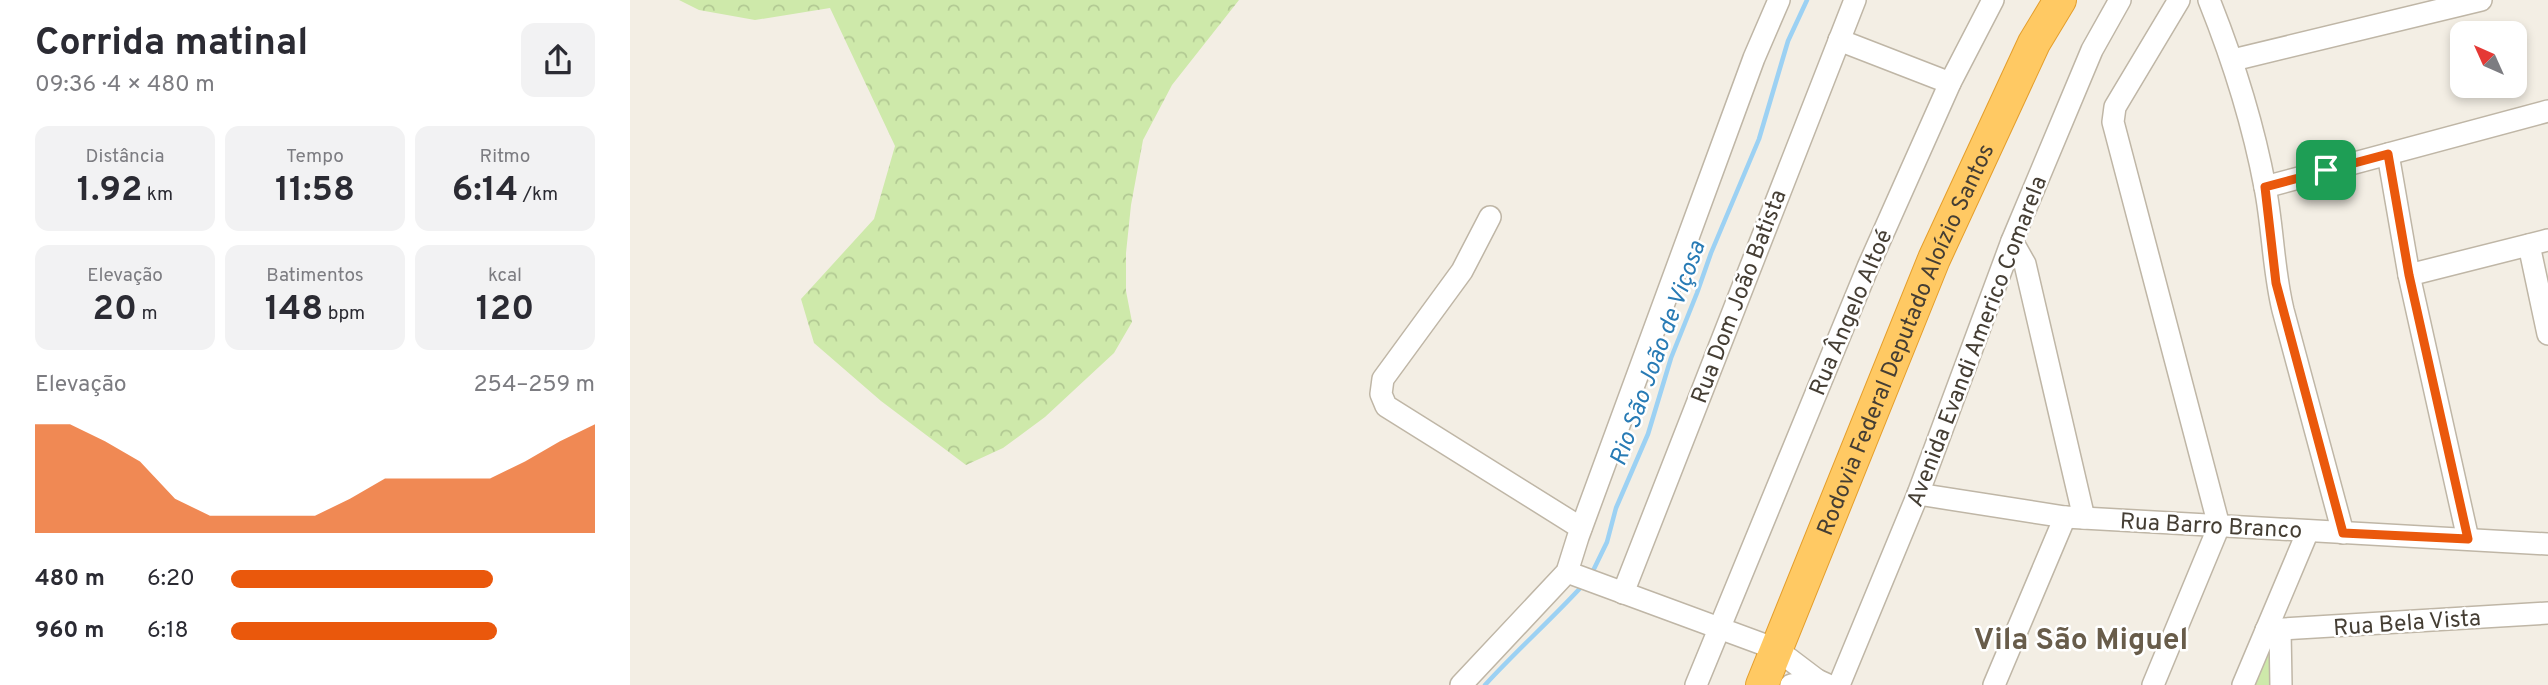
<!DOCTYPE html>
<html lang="pt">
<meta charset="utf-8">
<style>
:root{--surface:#fff;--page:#f2f2f3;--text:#2b2b33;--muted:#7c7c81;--accent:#ea580c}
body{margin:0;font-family:Overpass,sans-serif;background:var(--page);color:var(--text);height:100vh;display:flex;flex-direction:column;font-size:26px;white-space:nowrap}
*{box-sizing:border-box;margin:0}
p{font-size:23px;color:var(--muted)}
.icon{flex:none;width:38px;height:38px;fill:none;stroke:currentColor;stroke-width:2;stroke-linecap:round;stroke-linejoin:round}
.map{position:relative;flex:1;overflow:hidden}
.side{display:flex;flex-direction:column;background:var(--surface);width:630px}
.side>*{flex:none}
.needle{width:46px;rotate:315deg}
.fabs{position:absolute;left:1820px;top:21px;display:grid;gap:14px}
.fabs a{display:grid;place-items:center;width:77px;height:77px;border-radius:14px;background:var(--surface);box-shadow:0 4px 10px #0003;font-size:35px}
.pin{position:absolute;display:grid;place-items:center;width:60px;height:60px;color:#fff;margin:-30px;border-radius:14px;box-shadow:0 4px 10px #0006}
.round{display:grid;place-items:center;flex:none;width:74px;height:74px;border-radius:14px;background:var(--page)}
.overview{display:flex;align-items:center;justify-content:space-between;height:119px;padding:0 35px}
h1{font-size:38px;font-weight:700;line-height:52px}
.figures{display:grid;grid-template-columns:repeat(3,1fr);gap:10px;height:119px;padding:7px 35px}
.figures div{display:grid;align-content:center;border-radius:14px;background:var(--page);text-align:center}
.figures b{font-size:35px;font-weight:700}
.figures small{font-size:19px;font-weight:400}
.figures p{font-size:19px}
.chart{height:196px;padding:14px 35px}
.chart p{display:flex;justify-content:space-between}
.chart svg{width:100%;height:126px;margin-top:7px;fill:var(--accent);opacity:.7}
ul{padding:0 35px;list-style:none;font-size:23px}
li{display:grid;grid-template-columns:112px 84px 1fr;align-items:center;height:52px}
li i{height:18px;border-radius:9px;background:var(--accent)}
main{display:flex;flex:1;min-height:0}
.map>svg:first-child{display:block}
.green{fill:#cee9aa}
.forest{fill:url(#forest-crowns)}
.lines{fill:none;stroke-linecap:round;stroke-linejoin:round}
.stream{stroke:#9cd1f3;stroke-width:4.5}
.minor-casing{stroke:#bfb6a6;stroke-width:24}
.highway-casing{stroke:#e49e2c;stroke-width:34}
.minor{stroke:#fff;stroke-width:21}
.highway{stroke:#ffc963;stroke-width:32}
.route-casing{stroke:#fff;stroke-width:14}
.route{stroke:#ea580c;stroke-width:9}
.labels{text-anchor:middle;stroke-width:5;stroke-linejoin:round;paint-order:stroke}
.street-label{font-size:23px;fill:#453e34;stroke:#fff}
.water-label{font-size:24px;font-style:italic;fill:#287bb5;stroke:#fff}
.district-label{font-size:30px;font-weight:bold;fill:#685c4a;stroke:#fff}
</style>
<main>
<section class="side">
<div class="overview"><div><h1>Corrida matinal</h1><p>09:36 · 4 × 480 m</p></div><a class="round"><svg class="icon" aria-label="share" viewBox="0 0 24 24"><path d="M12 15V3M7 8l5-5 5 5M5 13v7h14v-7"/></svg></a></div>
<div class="figures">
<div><p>Distância</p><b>1.92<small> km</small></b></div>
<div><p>Tempo</p><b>11:58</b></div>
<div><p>Ritmo</p><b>6:14<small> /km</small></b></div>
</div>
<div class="figures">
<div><p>Elevação</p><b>20<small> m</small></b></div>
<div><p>Batimentos</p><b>148<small> bpm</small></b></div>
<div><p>kcal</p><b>120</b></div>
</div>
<div class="chart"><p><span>Elevação</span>254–259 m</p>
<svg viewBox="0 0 160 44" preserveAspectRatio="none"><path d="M0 44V6L10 6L20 12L30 19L40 32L50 38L60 38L70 38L80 38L90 32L100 25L110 25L120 25L130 25L140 19L150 12L160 6V44z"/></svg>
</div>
<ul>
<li><b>480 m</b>6:20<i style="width:72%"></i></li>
<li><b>960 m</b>6:18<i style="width:73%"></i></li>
</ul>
</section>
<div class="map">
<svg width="1918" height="685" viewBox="0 0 1918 685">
<defs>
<pattern id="forest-crowns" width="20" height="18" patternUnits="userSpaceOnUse" patternTransform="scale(1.75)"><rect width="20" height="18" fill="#cee9aa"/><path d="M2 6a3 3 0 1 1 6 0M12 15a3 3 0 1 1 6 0" fill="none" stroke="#b2c993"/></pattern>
</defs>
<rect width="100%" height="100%" fill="#f3eee4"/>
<!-- green -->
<path class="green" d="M 1638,631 L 1641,685 L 1616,685 Z"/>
<!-- forest -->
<path class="forest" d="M 49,0 L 609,0 L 542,85 L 513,140 L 501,205 L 496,253 L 496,291 L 502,322 L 484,353 L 415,417 L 373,448 L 336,465 L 251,401 L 184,343 L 171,299 L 244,219 L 265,146 L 200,8 L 125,20 L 69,10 Z"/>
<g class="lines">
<!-- stream -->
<g class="stream">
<path d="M 961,575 L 977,542 L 986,508 L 1018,434 L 1041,358 L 1067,293 L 1081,253 L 1129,139 L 1158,41 L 1177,0"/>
<path d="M 855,685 C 887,650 922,619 954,584"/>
</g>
<defs>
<g id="minor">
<path d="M 1579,0 C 1603,60 1623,123 1635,187 C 1643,227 1643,269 1653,310 L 1713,533"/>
<path d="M 1209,40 L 1320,83"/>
<path d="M 1603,60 L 1851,0"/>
<path d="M 1758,154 L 1779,275 L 1838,539"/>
<path d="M 1635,187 L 1918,111"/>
<path d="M 860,217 L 832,271 L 753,379 L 751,394 L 756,406 L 951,528"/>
<path d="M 1382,241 L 1395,264 L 1454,518"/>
<path d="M 1899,245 L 1918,334"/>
<path d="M 1779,275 L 1918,240"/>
<path d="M 1288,494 L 1435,517 L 1918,544"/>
<path d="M 937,572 L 1146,649 L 1187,680 L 1198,685"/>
<path d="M 993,593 L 1225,0"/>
<path d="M 1636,630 L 1918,613"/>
<path d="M 1650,630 L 1651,685"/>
<path d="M 831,685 L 937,572 L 948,537 L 1124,58 L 1149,0"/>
<path d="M 1066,685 L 1238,267 L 1320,83 L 1363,0"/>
<path d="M 1161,685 L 1187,680"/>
<path d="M 1209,685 L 1288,494 L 1382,241 L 1462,50 L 1490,0"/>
<path d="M 1364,685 L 1435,517"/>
<path d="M 1523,685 L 1589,526 L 1483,122 L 1485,107 L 1549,0"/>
<path d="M 1613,685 L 1678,531"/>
</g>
<g id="highway">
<path id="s1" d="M 1132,685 L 1304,259 L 1404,43 L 1430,0"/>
</g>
</defs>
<!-- minor casing -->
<use href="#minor" class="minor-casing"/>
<!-- highway casing -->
<use href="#highway" class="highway-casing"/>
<!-- minor -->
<use href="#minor" class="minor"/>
<!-- highway -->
<use href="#highway" class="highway"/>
</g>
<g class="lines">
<defs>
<path id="route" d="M 1758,154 L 1779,275 L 1838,539 L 1713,533 L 1646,283 L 1635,187 Z"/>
</defs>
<!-- route casing -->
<use href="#route" class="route-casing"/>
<!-- route -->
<use href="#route" class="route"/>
</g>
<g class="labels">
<!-- street labels -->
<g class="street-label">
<text transform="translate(1108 296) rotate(-69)" y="8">Rua Dom João Batista</text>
<text transform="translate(1220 312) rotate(-67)" y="8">Rua Ângelo Altoé</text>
<text dy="8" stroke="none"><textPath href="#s1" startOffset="374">Rodovia Federal Deputado Aloízio Santos</textPath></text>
<text transform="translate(1346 341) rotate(-69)" y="8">Avenida Evandi Americo Comarela</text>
<text transform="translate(1581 525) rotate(3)" y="8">Rua Barro Branco</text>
<text transform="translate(1777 622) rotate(-4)" y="8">Rua Bela Vista</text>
</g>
<!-- water labels -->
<g class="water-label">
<text transform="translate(1027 353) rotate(-70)" y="8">Rio São João de Viçosa</text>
</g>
<!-- district labels -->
<g class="district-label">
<text x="1451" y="649">Vila São Miguel</text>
</g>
</g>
</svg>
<div class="fabs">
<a><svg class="needle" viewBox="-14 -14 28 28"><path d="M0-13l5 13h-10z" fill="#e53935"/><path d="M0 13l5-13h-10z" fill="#7c7c81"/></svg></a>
</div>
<div class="pin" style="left:1696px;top:170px;background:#1e9e55"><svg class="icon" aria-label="arrive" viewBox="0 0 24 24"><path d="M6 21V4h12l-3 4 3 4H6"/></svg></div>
</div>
</main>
